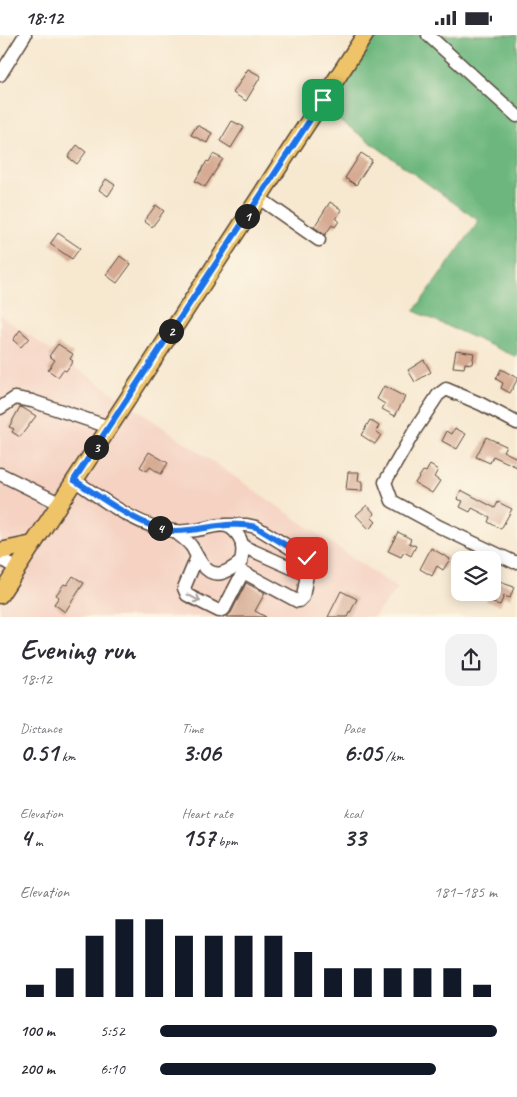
<!DOCTYPE html>
<meta charset="utf-8">
<style>
:root{--surface:#fff;--page:#f2f2f3;--text:#2b2b33;--muted:#7c7c81;--accent:#111827}
body{margin:0;font-family:Caveat,sans-serif;background:var(--page);color:var(--text);height:100vh;display:flex;flex-direction:column;font-size:19px;white-space:nowrap}
*{box-sizing:border-box;margin:0}
p{font-size:16px;color:var(--muted)}
.icon{flex:none;width:28px;height:28px;fill:none;stroke:currentColor;stroke-width:2;stroke-linecap:round;stroke-linejoin:round}
.map{position:relative;height:582px;overflow:hidden}
.drawer{display:flex;flex-direction:column;background:var(--surface);flex:1}
.drawer>*{flex:none}
.controls{position:absolute;left:451px;top:516px;display:grid;gap:10px}
.controls a{display:grid;place-items:center;width:50px;height:50px;border-radius:10px;background:var(--surface);box-shadow:0 2px 12px #0003;font-size:25px}
.pin{position:absolute;display:grid;place-items:center;width:42px;height:42px;color:#fff;margin:-21px;border-radius:10px;box-shadow:0 2px 8px #0006}
.km{position:absolute;width:25px;height:25px;margin:-12px;border-radius:50%;background:#222;color:#fff;font-size:14px;line-height:25px;text-align:center}
.round{display:grid;place-items:center;flex:none;width:52px;height:52px;border-radius:15px;background:var(--page)}
.overview{display:flex;align-items:center;justify-content:space-between;height:85px;padding:0 20px}
h1{font-size:28px;font-weight:800;line-height:38px}
.metrics{display:grid;grid-template-columns:repeat(3,1fr);gap:8px;height:85px;padding:5px 20px}
.metrics div{display:grid;align-content:center}
.metrics b{font-size:25px;font-weight:800}
.metrics small{font-size:14px;font-weight:400}
.metrics p{font-size:14px}
.chart{height:140px;padding:10px 20px}
.chart p{display:flex;justify-content:space-between}
.chart svg{width:100%;height:90px;margin-top:5px;stroke:var(--accent);stroke-width:6}
ul{padding:0 20px;list-style:none;font-size:16px}
li{display:grid;grid-template-columns:80px 60px 1fr;align-items:center;height:38px}
li i{height:12px;border-radius:6px;background:var(--accent)}
.status{display:flex;justify-content:space-between;align-items:center;height:35px;padding:0 25px;background:var(--surface);direction:ltr}
.status svg{height:14px;fill:currentColor}
.map>svg:first-child{display:block}
.built{fill:#f5d2c2}
.forest{fill:#6db77e;stroke:#54704e}
.building{fill:#d6aa93}
.lines{fill:none;stroke-linecap:round;stroke-linejoin:round}
.minor-casing{stroke:#574639;stroke-width:15}
.major-casing{stroke:#574639;stroke-width:19}
.minor{stroke:#fff;stroke-width:12}
.major{stroke:#efc469;stroke-width:16}
.oneway{stroke:#a79f9a}
.route-casing{stroke:#fff;stroke-width:10}
.route{stroke:#1a73e8;stroke-width:6}
</style>
<div class="status"><b>18:12</b><svg viewBox="0 0 49 12"><path d="M0 12V9h3v3zM5 12V6h3v6zM10 12V3h3v9zM15 12V0h3v12zM26 1h20v11H26zM47 4h2v5h-2z"/></svg></div>
<div class="map">
<svg width="517" height="582" viewBox="0 0 517 582">
<rect width="100%" height="100%" fill="#fcf5e5"/>
<filter id="ink" filterUnits="userSpaceOnUse"><feTurbulence type="fractalNoise" baseFrequency=".02" numOctaves="2"/><feDisplacementMap in="SourceGraphic" scale="10" xChannelSelector="R" yChannelSelector="G"/><feConvolveMatrix kernelMatrix="1 2 1 2 8 2 1 2 1" color-interpolation-filters="sRGB"/></filter>
<filter id="wash" filterUnits="userSpaceOnUse"><feTurbulence type="fractalNoise" baseFrequency=".0096" numOctaves="4" result="noise"/><feDisplacementMap in="SourceGraphic" scale="20" xChannelSelector="R" yChannelSelector="G"/><feGaussianBlur stdDeviation="1.12" result="paint"/><feColorMatrix in="noise" values="0 0 0 0 0 0 0 0 0 0 0 0 0 0 0 0 0 1.4 0 .05"/><feComposite in="paint" operator="in"/></filter>
<g filter="url(#wash)">
<rect width="100%" height="100%" fill="#f7e8d0"/>
<!-- built -->
<path class="built" d="M 0,280 L 398,554 L 373,582 L 0,582 Z"/>
<!-- forest -->
<path class="forest" d="M 371,0 L 517,0 L 517,322 L 414,276 L 479,186 L 323,73 Z"/>
<g id="blocks">
<!-- building -->
<g class="building">
<path d="M 248,34 L 261,41 L 246,66 L 233,58 Z"/>
<path d="M 232,86 L 244,92 L 231,113 L 220,106 Z"/>
<path d="M 197,90 L 212,98 L 207,108 L 191,100 Z"/>
<path d="M 77,110 L 86,117 L 77,129 L 68,122 Z"/>
<path d="M 361,118 L 372,125 L 356,150 L 345,143 Z"/>
<path d="M 213,119 L 223,124 L 205,152 L 195,146 L 207,126 L 209,127 Z"/>
<path d="M 106,144 L 115,150 L 108,161 L 99,155 Z"/>
<path d="M 330,167 L 342,175 L 336,183 L 339,186 L 335,192 L 332,190 L 325,200 L 314,192 Z"/>
<path d="M 156,170 L 164,176 L 152,192 L 144,186 Z"/>
<path d="M 58,198 L 80,213 L 72,224 L 50,209 Z"/>
<path d="M 120,221 L 131,229 L 117,248 L 106,240 Z"/>
<path d="M 20,295 L 29,303 L 21,312 L 13,305 Z"/>
<path d="M 58,309 L 73,319 L 70,324 L 73,326 L 66,336 L 63,335 L 58,342 L 48,335 L 55,325 L 49,321 Z"/>
<path d="M 456,315 L 474,318 L 472,329 L 465,328 L 464,333 L 453,332 Z"/>
<path d="M 424,325 L 431,337 L 415,347 L 408,335 Z"/>
<path d="M 501,334 L 517,343 L 517,345 L 510,358 L 501,353 L 503,348 L 496,344 Z"/>
<path d="M 384,351 L 405,362 L 395,381 L 382,374 L 385,369 L 377,364 Z"/>
<path d="M 20,372 L 23,373 L 36,381 L 20,402 L 12,397 L 14,394 L 9,392 Z"/>
<path d="M 370,385 L 379,391 L 376,396 L 381,400 L 375,409 L 361,400 Z"/>
<path d="M 455,393 L 466,399 L 457,414 L 442,406 L 447,396 L 452,399 Z"/>
<path d="M 486,402 L 506,411 L 503,416 L 517,423 L 517,432 L 493,421 L 490,428 L 476,422 Z"/>
<path d="M 149,417 L 168,428 L 161,439 L 150,432 L 147,436 L 140,432 Z"/>
<path d="M 430,430 L 438,435 L 434,442 L 440,446 L 432,458 L 415,448 L 423,436 L 426,437 Z"/>
<path d="M 348,437 L 359,437 L 358,446 L 362,446 L 362,456 L 346,455 Z"/>
<path d="M 461,455 L 495,473 L 498,467 L 512,474 L 501,494 L 488,487 L 490,482 L 472,473 L 470,477 L 460,472 L 463,466 L 457,464 Z"/>
<path d="M 367,470 L 375,479 L 371,482 L 376,487 L 369,494 L 356,480 Z"/>
<path d="M 398,497 L 411,504 L 409,508 L 416,511 L 411,521 L 404,517 L 401,522 L 388,516 Z"/>
<path d="M 431,513 L 450,524 L 443,535 L 437,531 L 432,541 L 420,534 Z"/>
<path d="M 73,541 L 84,548 L 65,577 L 54,569 L 59,562 L 56,560 L 64,549 L 67,550 Z"/>
<path d="M 494,545 L 514,552 L 510,563 L 504,561 L 500,570 L 486,566 L 489,558 L 492,558 L 492,549 Z"/>
<path d="M 246,548 L 265,558 L 255,576 L 266,582 L 226,582 L 231,578 Z"/>
<path d="M 341,556 L 357,564 L 348,582 L 328,582 Z"/>
</g>
</g>
</g>
<g filter="url(#ink)">
<use href="#blocks" fill-opacity="0" stroke="#574639" stroke-width="1"/>
<g class="lines">
<defs>
<g id="minor">
<path d="M 428,0 L 517,81"/>
<path d="M 0,40 L 25,0"/>
<path d="M 259,163 L 319,205"/>
<path d="M 0,373 L 15,363 L 32,366 L 109,392"/>
<path d="M 517,388 L 481,369 L 446,354 L 438,360 L 415,395 L 385,447 L 392,466 L 440,492 L 514,527 L 517,527"/>
<path d="M 0,439 L 59,468"/>
<path d="M 74,445 C 104,465 137,492 174,496 C 181,497 190,496 197,495 C 207,494 221,486 231,493 C 243,502 244,513 241,527 C 228,537 214,546 202,529 C 198,524 195,517 192,512 C 188,506 180,501 174,496"/>
<path d="M 242,511 L 301,537 L 307,537"/>
<path d="M 197,522 L 184,553 L 187,560 L 219,576 L 224,574 L 243,537 L 297,566 L 299,566 L 303,562 L 309,528 L 307,523 L 256,492 L 247,490 L 225,490"/>
<path d="M 0,523 L 17,534"/>
</g>
<g id="major">
<path d="M 0,516 L 33,509"/>
<path d="M 0,560 L 365,0"/>
</g>
</defs>
<!-- minor casing -->
<use href="#minor" class="minor-casing"/>
<!-- major casing -->
<use href="#major" class="major-casing"/>
<!-- minor -->
<use href="#minor" class="minor"/>
<!-- major -->
<use href="#major" class="major"/>
</g>
<!-- one-way arrows -->
<defs><path id="oneway-shaft" d="M-6 0H5M1.5-3L5.5 0L1.5 3" fill="none" stroke-width="1.6" stroke-linecap="round" stroke-linejoin="round" transform="scale(1.25)"/></defs>
<use class="oneway" href="#oneway-shaft" transform="translate(194 563) rotate(29)"/>
</g>
<g class="lines" filter="url(#ink)">
<defs>
<path id="route" d="M 307,523 L 256,492 C 229,485 203,496 176,496 C 145,496 101,462 74,445 L 323,65"/>
</defs>
<!-- route casing -->
<use href="#route" class="route-casing"/>
<!-- route -->
<use href="#route" class="route"/>
</g>
</svg>
<div class="controls">
<a><svg class="icon" aria-label="layers" viewBox="0 0 24 24"><path d="M12 4l9 5-9 5-9-5zM3 14l9 5 9-5"/></svg></a>
</div>
<div class="pin" style="left:323px;top:65px;background:#1e9e55"><svg class="icon" aria-label="arrive" viewBox="0 0 24 24"><path d="M6 21V4h12l-3 4 3 4H6"/></svg></div>
<div class="pin" style="left:307px;top:523px;background:#d93025"><svg class="icon" aria-label="check" viewBox="0 0 24 24"><path d="M5 12l5 5 9-10"/></svg></div>
<b class="km" style="left:247px;top:181px">1</b>
<b class="km" style="left:171px;top:296px">2</b>
<b class="km" style="left:96px;top:412px">3</b>
<b class="km" style="left:160px;top:493px">4</b>
</div>
<section class="drawer">
<div class="overview"><div><h1>Evening run</h1><p>18:12</p></div><a class="round"><svg class="icon" aria-label="share" viewBox="0 0 24 24"><path d="M12 15V3M7 8l5-5 5 5M5 13v7h14v-7"/></svg></a></div>
<div class="metrics">
<div><p>Distance</p><b>0.51<small> km</small></b></div>
<div><p>Time</p><b>3:06</b></div>
<div><p>Pace</p><b>6:05<small> /km</small></b></div>
</div>
<div class="metrics">
<div><p>Elevation</p><b>4<small> m</small></b></div>
<div><p>Heart rate</p><b>157<small> bpm</small></b></div>
<div><p>kcal</p><b>33</b></div>
</div>
<div class="chart"><p><span>Elevation</span>181–185 m</p>
<svg viewBox="0 0 160 44" preserveAspectRatio="none"><path d="M5 44V38M15 44V30M25 44V14M35 44V6M45 44V6M55 44V14M65 44V14M75 44V14M85 44V14M95 44V22M105 44V30M115 44V30M125 44V30M135 44V30M145 44V30M155 44V38"/></svg>
</div>
<ul>
<li><b>100 m</b>5:52<i style="width:100%"></i></li>
<li><b>200 m</b>6:10<i style="width:82%"></i></li>
</ul>
</section>
